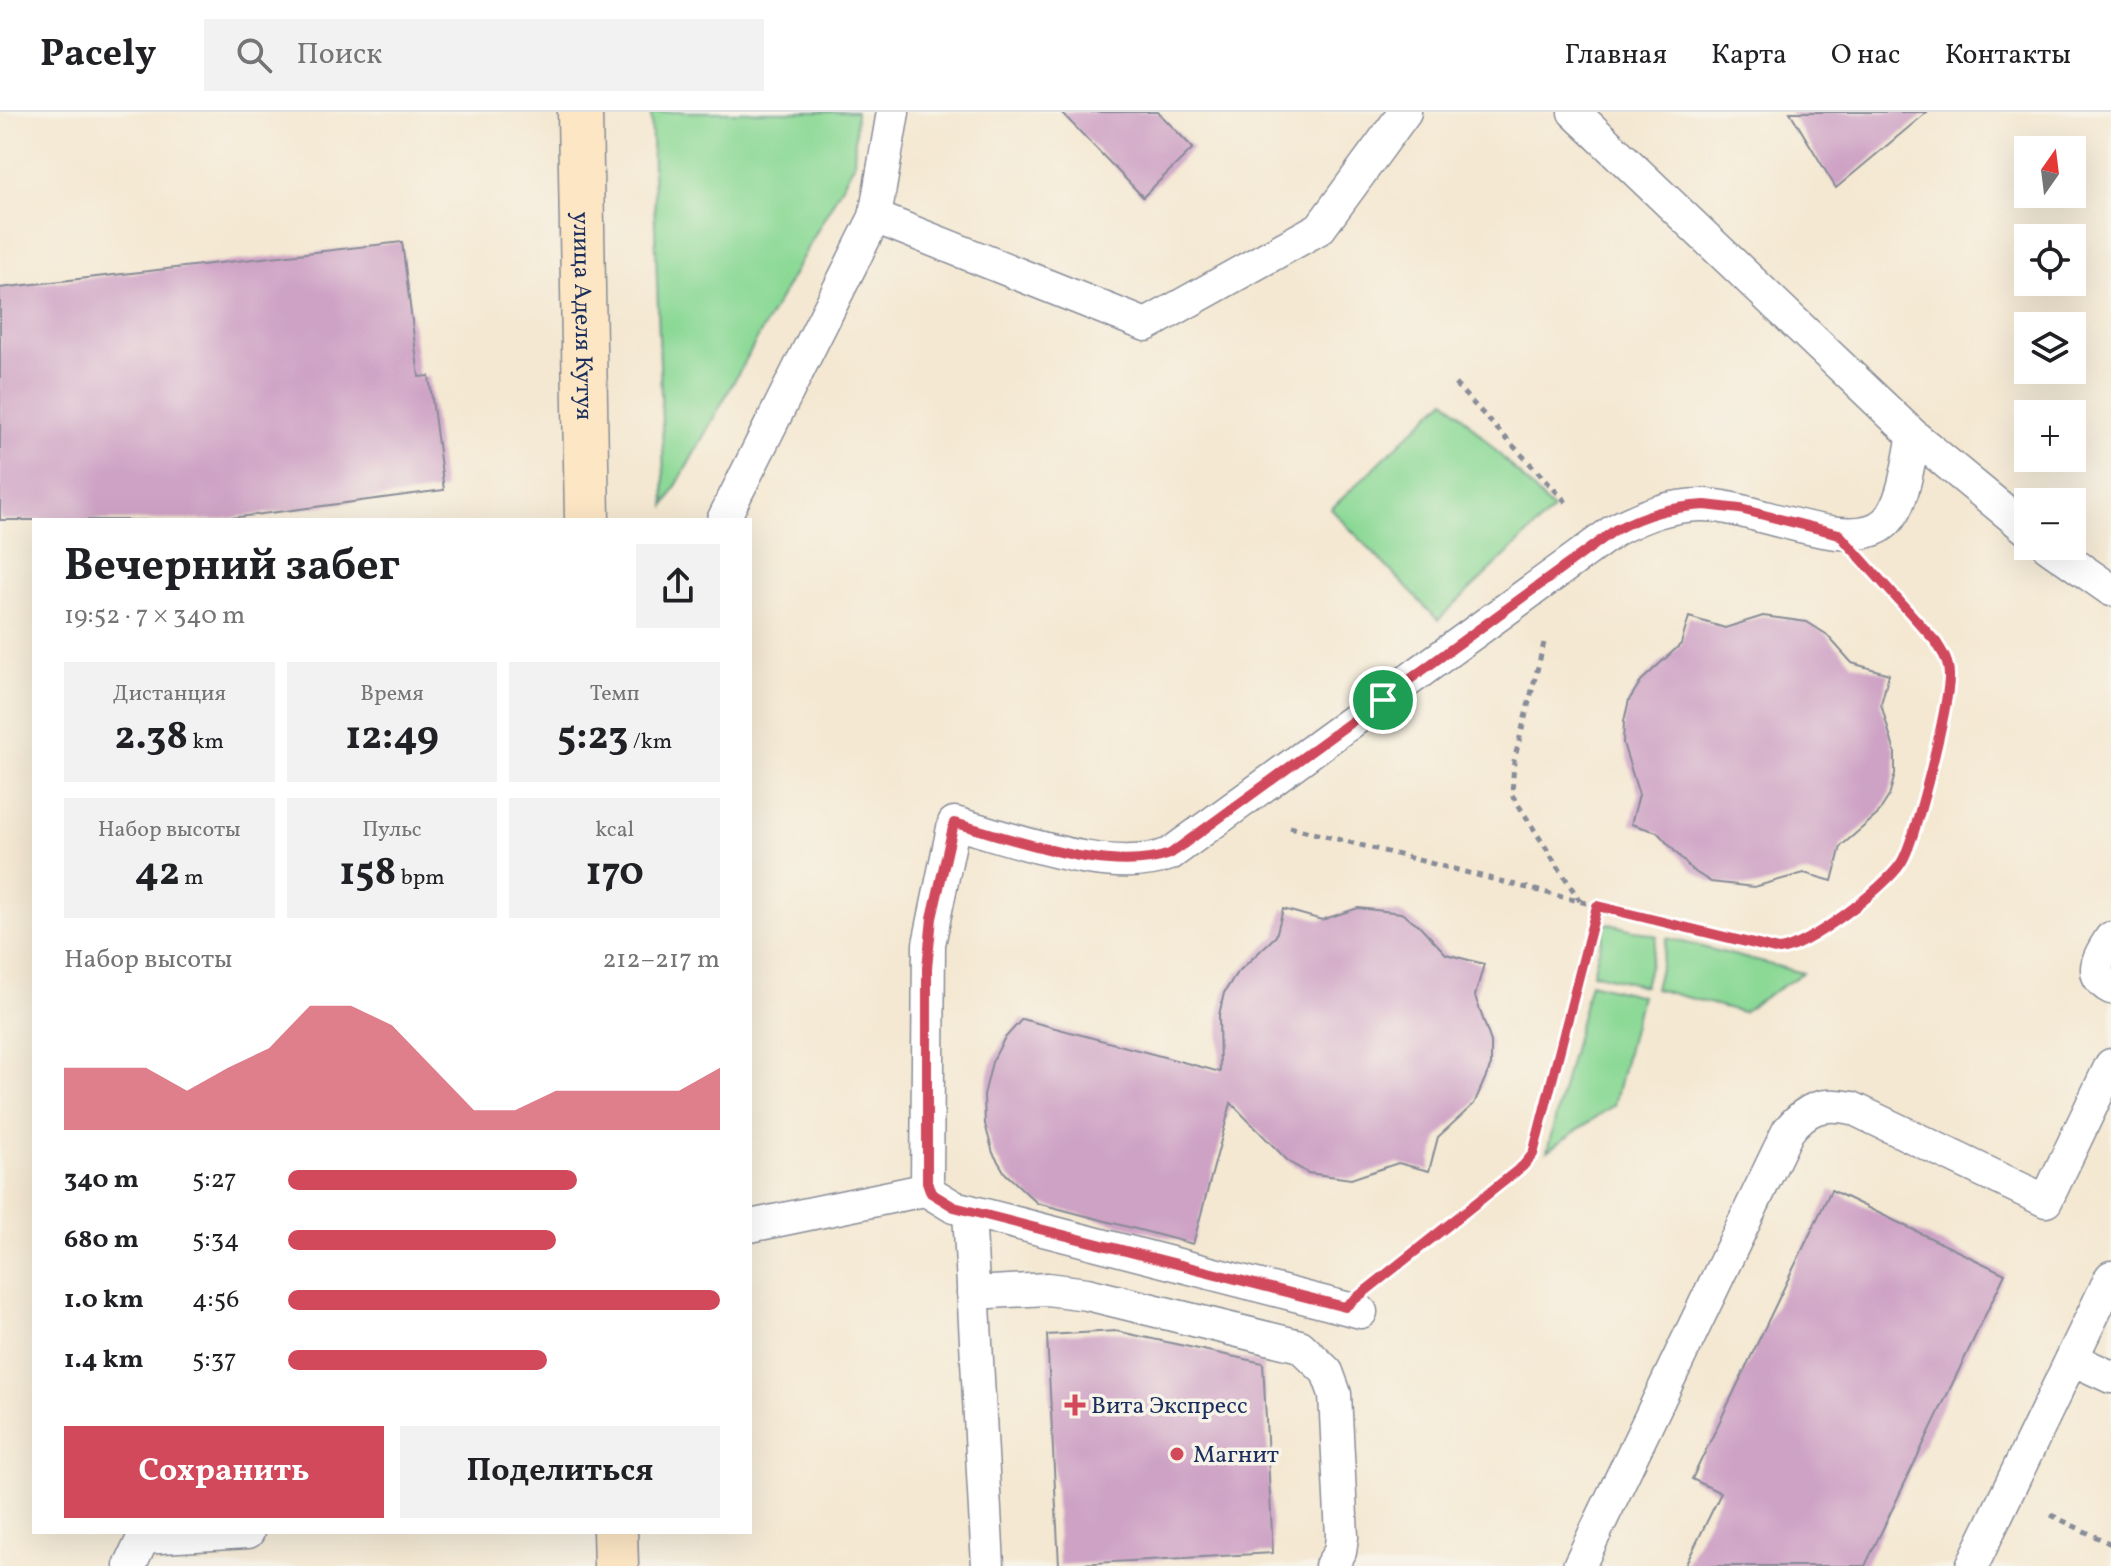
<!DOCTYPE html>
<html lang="ru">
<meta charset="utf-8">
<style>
:root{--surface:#fff;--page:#f2f2f2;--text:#202124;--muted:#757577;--line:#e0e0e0;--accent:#d1495b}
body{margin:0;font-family:Vollkorn,serif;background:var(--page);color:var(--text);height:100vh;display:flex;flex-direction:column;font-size:30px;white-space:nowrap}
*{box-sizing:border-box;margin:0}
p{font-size:26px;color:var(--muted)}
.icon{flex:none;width:44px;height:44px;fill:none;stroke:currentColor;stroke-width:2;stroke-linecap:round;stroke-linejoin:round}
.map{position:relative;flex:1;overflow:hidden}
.panel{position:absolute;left:32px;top:406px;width:720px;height:1016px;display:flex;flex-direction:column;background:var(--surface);border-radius:0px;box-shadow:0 8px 32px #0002}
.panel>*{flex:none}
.needle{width:52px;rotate:14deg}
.fabs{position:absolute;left:2014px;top:24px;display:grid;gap:16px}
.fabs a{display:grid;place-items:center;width:72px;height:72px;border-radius:0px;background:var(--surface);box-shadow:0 8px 32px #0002;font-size:40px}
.pin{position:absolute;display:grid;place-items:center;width:68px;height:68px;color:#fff;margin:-34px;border:4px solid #fff;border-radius:50%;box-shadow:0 2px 8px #0007}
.round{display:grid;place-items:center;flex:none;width:84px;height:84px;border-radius:0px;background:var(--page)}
.head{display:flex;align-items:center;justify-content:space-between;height:136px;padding:0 32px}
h1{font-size:44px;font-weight:700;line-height:60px}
.figures{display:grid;grid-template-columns:repeat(3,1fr);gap:12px;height:136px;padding:8px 32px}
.figures div{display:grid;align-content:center;border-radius:0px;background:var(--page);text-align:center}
.figures b{font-size:40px;font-weight:700}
.figures small{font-size:22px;font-weight:400}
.figures p{font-size:22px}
.chart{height:224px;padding:16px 32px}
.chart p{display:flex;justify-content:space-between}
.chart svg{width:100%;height:144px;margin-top:8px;fill:var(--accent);opacity:.7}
.action{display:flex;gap:16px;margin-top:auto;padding:16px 32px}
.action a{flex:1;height:92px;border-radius:0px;background:var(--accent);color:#fff;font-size:32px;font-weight:700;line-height:92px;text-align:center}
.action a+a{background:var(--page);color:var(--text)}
ul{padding:0 32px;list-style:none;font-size:26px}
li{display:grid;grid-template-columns:128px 96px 1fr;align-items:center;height:60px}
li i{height:20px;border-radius:10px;background:var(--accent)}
header{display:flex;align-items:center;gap:48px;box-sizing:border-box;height:112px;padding:0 40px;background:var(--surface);border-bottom:2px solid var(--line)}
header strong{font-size:38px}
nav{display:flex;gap:44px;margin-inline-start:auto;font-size:28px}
.search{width:560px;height:72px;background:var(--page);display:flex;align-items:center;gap:20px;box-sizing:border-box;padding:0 28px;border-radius:0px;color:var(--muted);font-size:30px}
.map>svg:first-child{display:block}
.green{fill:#8cd996;stroke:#54847a;stroke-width:2}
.building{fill:#cea2c5}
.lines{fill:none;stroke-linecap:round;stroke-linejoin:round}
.lane-casing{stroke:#888c98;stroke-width:35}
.secondary-casing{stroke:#888c98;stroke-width:47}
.path{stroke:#888c98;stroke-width:5;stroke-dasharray:6 6;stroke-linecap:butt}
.lane{stroke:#fff;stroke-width:32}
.secondary{stroke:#fce6c4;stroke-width:44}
.route-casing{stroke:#fff;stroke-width:16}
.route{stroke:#d1495b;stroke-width:10}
.poi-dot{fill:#d1495b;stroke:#f7f3e8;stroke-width:3}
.labels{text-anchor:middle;stroke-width:7;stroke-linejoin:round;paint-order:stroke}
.street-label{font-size:24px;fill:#1b2f5e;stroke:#f7f3e8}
.poi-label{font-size:24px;fill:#1b2f5e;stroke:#f7f3e8;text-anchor:start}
</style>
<header>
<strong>Pacely</strong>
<div class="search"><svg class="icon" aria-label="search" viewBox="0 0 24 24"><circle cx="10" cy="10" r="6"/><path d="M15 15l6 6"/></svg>Поиск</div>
<nav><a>Главная</a><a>Карта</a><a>О нас</a><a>Контакты</a></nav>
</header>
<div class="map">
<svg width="2111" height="1454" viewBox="0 0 2111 1454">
<rect width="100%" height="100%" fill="#f7f3e8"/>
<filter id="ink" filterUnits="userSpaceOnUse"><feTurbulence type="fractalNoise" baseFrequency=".0125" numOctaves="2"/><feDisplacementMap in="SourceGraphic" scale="16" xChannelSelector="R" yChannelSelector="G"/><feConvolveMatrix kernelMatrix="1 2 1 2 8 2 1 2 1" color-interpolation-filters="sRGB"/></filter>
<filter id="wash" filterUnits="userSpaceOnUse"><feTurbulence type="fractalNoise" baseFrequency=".006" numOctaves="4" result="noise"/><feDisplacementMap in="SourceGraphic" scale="32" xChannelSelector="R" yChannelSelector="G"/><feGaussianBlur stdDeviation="1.8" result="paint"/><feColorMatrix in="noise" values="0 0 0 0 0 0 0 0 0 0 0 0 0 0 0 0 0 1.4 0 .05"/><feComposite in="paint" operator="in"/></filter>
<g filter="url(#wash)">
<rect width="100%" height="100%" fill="#f4e8d2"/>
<!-- green -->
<g class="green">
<path d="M 651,0 L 856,0 L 854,52 L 665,394 Z"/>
<path d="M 1446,287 L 1553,398 L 1438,508 L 1331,397 Z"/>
<path d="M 1606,811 L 1657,824 L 1644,874 L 1593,861 Z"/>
<path d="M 1667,826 L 1803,861 L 1742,900 L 1655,877 Z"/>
<path d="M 1590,871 L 1641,884 L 1614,993 L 1547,1039 Z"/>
</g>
<g id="blocks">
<!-- building -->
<g class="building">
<path d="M 1061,0 L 1158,0 L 1193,36 L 1143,85 Z"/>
<path d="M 1790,0 L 1927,0 L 1836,76 Z"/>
<path d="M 402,130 L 419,265 L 429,264 L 444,378 L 216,408 L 0,408 L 0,176 Z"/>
<path d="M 1763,504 L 1807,510 L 1826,522 L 1852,551 L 1889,562 L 1881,592 L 1895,641 L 1895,662 L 1889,684 L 1877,703 L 1841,734 L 1832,769 L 1804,761 L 1754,775 L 1711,770 L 1692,758 L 1657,720 L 1631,712 L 1639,683 L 1623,631 L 1624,609 L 1629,588 L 1641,569 L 1681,532 L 1689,505 L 1725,516 Z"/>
<path d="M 1358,796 L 1401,801 L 1419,813 L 1446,842 L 1484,852 L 1475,884 L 1491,930 L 1491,953 L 1474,992 L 1438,1025 L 1429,1059 L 1398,1051 L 1351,1067 L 1308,1061 L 1289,1050 L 1231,991 L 1193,1132 L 1037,1091 L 1005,1061 L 993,1041 L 985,1012 L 984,983 L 992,950 L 1004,927 L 1022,907 L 1220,960 L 1219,903 L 1224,881 L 1236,862 L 1276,824 L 1283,797 L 1322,808 Z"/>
<path d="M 1831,1078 L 2005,1162 L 1865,1454 L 1685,1454 L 1721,1381 L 1692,1367 Z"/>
<path d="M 1116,1219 L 1263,1251 L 1273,1441 L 1059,1453 L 1047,1223 Z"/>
</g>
</g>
</g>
<g filter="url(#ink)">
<use href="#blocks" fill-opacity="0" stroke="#888c98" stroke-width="2"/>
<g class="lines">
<defs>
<g id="lane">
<path d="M 1574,0 L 1914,324 L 2028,418"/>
<path d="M 875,105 L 1146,213 L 1320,116 L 1405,0"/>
<path d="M 723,408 L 875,105 L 893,0"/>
<path d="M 2048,434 L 2111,478"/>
<path d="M 2111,826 C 2100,843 2086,863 2111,876"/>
<path d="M 969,1099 L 988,1454"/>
<path d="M 750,1114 L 929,1077"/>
<path d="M 973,1181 L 1047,1177 L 1087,1182 L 1300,1234 L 1327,1260 L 1335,1282 L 1342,1425 L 1340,1440 L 1331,1454"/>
<path d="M 1361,1200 L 954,1095 L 931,1081 L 927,1070 L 929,832 L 954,711 C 1015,727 1111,765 1170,742 L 1615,418 C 1644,403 1670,393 1702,393 C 1749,392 1851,444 1886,410 C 1905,391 1908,349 1914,324"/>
<path d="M 2072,1247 L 2111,1265"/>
<path d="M 130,1454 L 143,1426 L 248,1420"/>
<path d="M 1579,1454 L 1788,1019 C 1807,995 1823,990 1852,996 L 2046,1089 L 2111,953"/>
<path d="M 1972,1454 L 2111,1165"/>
</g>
<g id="secondary">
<path id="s1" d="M 580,0 L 587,408"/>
<path d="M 615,1420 L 616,1454"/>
</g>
</defs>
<!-- lane casing -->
<use href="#lane" class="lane-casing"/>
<!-- secondary casing -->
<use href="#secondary" class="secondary-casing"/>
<!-- path -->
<g class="path">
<path d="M 1455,272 L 1569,393"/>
<path d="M 1544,531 L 1514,649 L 1512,683 L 1580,789"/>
<path d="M 1290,715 L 1765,837 L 1791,837 L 1803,831 L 1886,768 L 1899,755 L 1911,728 L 1949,579 L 1950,560 L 1936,530 L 1879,466"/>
<path d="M 1387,1162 L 1523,1054 L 1533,1042 L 1597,794"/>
<path d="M 2051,1403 L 2111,1432"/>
</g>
<!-- lane -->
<use href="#lane" class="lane"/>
<!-- secondary -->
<use href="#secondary" class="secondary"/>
</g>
</g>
<g class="lines" filter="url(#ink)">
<defs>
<path id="route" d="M 1705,393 L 1740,397 L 1839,422 L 1936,530 C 1943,541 1949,550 1949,563 C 1950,589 1915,731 1901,751 C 1886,775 1806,836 1779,838 L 1597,794 L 1533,1042 L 1523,1054 L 1345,1195 L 954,1095 L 931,1081 L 927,1070 L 927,856 L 932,806 L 954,711 C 1016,727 1110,764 1170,742 L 1615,418 C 1645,402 1671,395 1705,393 Z"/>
</defs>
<!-- route casing -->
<use href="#route" class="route-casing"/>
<!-- route -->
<use href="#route" class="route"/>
</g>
<!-- markers -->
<g class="poi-dot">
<path d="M1071 1281h8v8h8v8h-8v8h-8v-8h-8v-8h8z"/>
<circle cx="1177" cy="1342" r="8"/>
</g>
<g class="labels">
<!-- street labels -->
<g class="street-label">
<text dy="8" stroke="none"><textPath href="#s1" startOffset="204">улица Аделя Кутуя</textPath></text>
</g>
<!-- poi labels -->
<g class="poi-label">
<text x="1091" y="1301">Вита Экспресс</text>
<text x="1193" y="1350">Магнит</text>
</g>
</g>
</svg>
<div class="fabs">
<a><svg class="needle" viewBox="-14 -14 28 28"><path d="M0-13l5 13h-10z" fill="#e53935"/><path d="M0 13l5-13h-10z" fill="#757577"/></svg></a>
<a><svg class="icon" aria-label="locate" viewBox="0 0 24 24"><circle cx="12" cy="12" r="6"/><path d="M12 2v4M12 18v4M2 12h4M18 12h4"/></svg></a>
<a><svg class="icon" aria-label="layers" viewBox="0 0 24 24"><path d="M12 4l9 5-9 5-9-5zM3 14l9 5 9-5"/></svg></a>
<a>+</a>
<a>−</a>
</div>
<div class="pin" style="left:1383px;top:588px;background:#1e9e55"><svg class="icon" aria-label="arrive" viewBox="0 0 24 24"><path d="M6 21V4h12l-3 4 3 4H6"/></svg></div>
<section class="panel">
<div class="head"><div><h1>Вечерний забег</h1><p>19:52 · 7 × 340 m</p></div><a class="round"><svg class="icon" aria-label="share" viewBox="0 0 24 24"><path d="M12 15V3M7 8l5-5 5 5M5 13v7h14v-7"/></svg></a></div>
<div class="figures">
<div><p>Дистанция</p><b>2.38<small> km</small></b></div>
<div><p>Время</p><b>12:49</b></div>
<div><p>Темп</p><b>5:23<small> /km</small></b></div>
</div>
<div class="figures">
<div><p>Набор высоты</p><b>42<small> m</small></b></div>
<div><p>Пульс</p><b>158<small> bpm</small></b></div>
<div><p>kcal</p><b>170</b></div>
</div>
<div class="chart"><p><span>Набор высоты</span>212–217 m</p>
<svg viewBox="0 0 160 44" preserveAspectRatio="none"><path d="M0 44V25L10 25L20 25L30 32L40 25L50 19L60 6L70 6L80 12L90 25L100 38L110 38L120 32L130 32L140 32L150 32L160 25V44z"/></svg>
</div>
<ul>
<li><b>340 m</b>5:27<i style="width:67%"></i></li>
<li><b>680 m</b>5:34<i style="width:62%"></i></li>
<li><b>1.0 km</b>4:56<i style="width:100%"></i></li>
<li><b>1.4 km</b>5:37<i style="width:60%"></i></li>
</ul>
<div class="action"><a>Сохранить</a><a>Поделиться</a></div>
</section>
</div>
